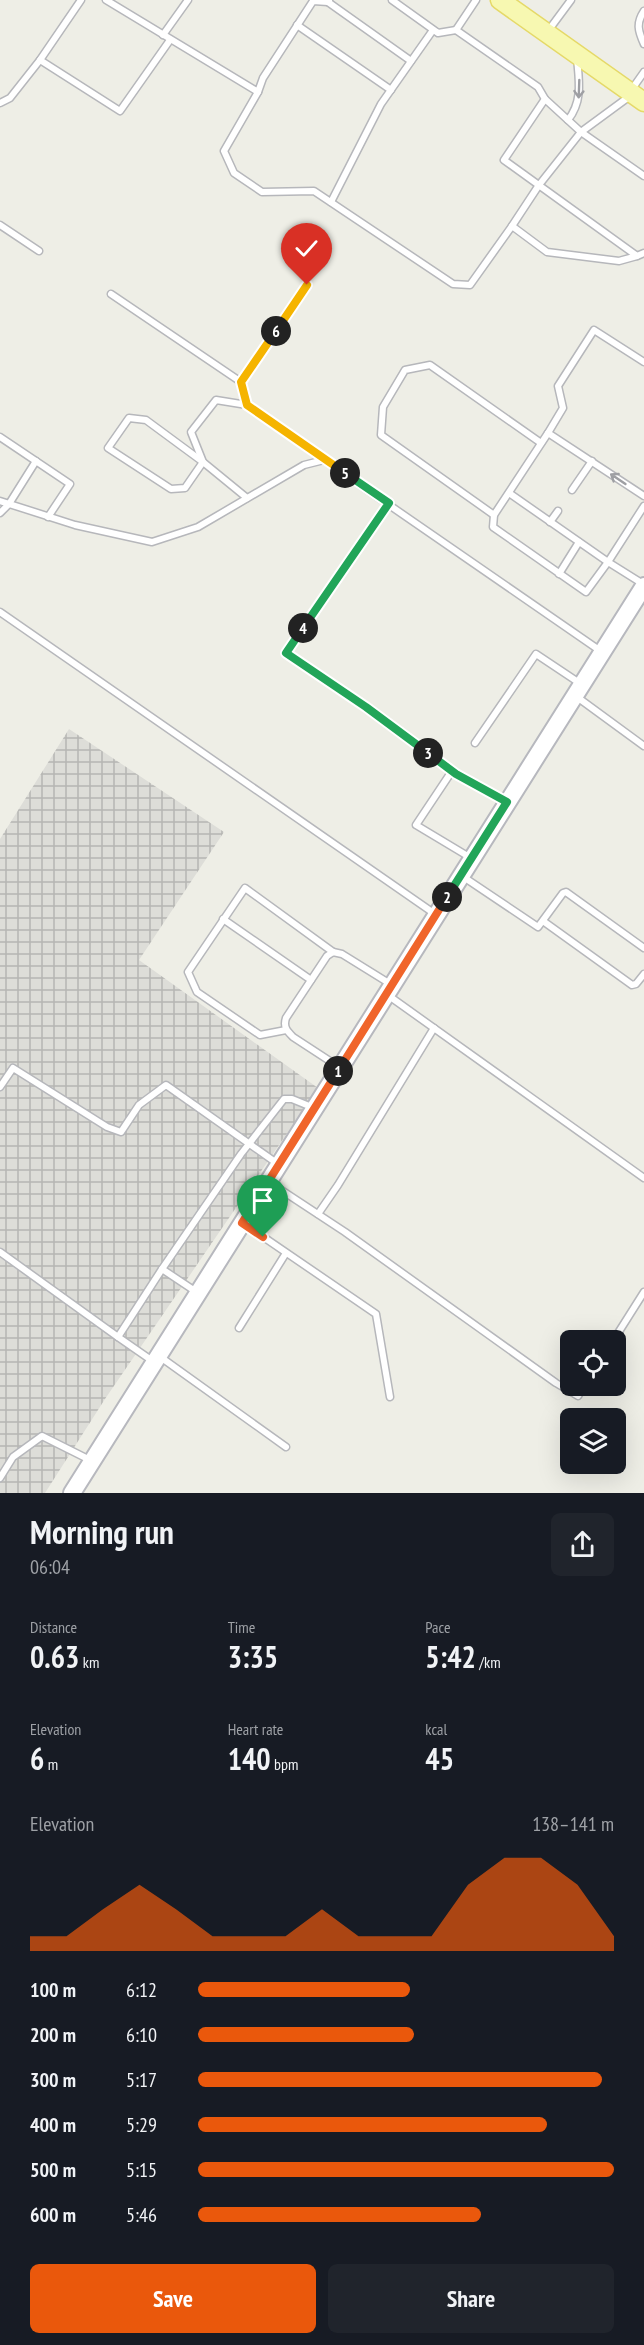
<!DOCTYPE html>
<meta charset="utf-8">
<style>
:root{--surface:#171b24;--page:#20242c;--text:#f1f3f6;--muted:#9ea1a6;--accent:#ea580c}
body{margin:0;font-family:"PT Sans Narrow",sans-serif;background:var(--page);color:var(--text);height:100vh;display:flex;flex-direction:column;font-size:22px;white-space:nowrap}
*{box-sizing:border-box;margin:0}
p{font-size:20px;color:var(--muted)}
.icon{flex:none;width:33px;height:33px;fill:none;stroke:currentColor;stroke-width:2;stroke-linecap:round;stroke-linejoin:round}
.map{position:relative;height:1493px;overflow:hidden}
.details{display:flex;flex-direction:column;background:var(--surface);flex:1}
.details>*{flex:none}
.buttons{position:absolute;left:560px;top:1330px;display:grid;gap:12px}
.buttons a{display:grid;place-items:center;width:66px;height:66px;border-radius:9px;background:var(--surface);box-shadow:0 6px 24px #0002;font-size:30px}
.pin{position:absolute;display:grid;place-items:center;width:51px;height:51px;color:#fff;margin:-62px -26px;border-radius:50% 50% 50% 0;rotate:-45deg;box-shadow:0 0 6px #0007}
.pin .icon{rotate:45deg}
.km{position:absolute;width:30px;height:30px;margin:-15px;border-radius:50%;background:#222;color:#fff;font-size:16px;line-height:30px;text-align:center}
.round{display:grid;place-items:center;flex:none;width:63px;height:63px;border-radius:9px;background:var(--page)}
.headline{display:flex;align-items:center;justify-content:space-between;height:102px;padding:0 30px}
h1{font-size:33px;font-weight:800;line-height:45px}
.stats{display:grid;grid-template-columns:repeat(3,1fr);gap:9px;height:102px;padding:6px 30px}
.stats div{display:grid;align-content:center}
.stats b{font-size:30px;font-weight:800}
.stats small{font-size:16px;font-weight:400}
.stats p{font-size:16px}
.chart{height:168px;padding:12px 30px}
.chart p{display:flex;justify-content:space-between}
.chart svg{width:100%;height:108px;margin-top:6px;fill:var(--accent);opacity:.7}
.primary-button{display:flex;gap:12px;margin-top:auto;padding:12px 30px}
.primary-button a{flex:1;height:69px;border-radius:9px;background:var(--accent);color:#fff;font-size:24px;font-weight:800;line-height:69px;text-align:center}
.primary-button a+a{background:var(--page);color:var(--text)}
ul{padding:0 30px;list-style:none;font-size:20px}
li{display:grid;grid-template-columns:96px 72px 1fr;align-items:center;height:45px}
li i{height:15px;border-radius:8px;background:var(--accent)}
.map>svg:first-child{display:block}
.industrial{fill:url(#industrial-grid)}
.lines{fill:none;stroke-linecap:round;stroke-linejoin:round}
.lane-casing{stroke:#b6b7bb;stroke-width:9}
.secondary-casing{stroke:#b7b8be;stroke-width:20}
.primary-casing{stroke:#e5d968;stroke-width:21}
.lane{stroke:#fff;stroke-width:6}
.secondary{stroke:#fff;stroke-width:16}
.primary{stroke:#f7f8b1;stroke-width:18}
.oneway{stroke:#9e9fa3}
.split-1-casing{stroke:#fff;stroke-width:12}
.split-2-casing{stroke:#fff;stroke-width:12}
.split-3-casing{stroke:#fff;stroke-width:12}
.split-4-casing{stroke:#fff;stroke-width:12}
.split-5-casing{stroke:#fff;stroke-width:12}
.split-6-casing{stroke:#fff;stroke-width:12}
.split-7-casing{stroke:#fff;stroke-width:12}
.split-1{stroke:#f0652b;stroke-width:8}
.split-2{stroke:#f0652b;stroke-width:8}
.split-3{stroke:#22a559;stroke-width:8}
.split-4{stroke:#22a559;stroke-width:8}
.split-5{stroke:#22a559;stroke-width:8}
.split-6{stroke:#f5b400;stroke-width:8}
.split-7{stroke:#f5b400;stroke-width:8}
</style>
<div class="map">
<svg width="644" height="1493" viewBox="0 0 644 1493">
<defs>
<pattern id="industrial-grid" width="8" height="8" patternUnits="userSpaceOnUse" patternTransform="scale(1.5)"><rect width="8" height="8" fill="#ddddd8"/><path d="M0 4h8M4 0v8" fill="none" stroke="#b6b6b3"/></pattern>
</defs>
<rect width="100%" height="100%" fill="#eeeee6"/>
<!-- industrial -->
<path class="industrial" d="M 69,729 L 224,832 L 139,960 L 318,1088 L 105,1399 L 45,1493 L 0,1493 L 0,839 Z"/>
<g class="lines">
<defs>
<g id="lane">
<path d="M 81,0 L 40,60 L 120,111 L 170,40"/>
<path d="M 106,0 L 258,92 L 263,78 L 313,1 L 328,2 L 329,0"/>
<path d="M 392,0 L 438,33 L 456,30 L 538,87 L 545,99"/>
<path d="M 328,2 L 411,61"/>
<path d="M 644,11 C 636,23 638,31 644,44"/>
<path d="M 297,25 L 391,90"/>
<path d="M 456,30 L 476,0"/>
<path d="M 548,31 L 571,0"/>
<path d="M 163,35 L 188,0"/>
<path d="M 632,89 L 644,72"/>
<path d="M 258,92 L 224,151 L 234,173 L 262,192 L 314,191 L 453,284 L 470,285 L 512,226 L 547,252 L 619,261 L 637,256"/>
<path d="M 0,103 L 10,98 L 40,60"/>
<path d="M 568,120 C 583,101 579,81 577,58"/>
<path d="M 644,176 L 581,132 L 545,99 L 504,160 L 637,256 L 644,253"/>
<path d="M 331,202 L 381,104 L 433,30"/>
<path d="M 0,225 L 39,251"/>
<path d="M 512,226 L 539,185 L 581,132 L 630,96"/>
<path d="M 111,294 L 241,382 L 307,285"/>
<path d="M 241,382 L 247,405 L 324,460"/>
<path d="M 129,418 L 146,420 L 203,462 L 185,488 L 171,489 L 108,448 Z"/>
<path d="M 548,433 L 563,408 L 558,386 L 594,330 L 644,362"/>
<path d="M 0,437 L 70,484 L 48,517"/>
<path d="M 572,490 L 592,461"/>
<path d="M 509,493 L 608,562 L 644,506"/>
<path d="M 247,498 L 203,462 L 191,432 L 216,400 L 247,405"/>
<path d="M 0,501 L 75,525 L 152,542 L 198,527 L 304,465 L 324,460 L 602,652"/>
<path d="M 389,503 L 286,653 L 366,707 L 456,774 L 506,802"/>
<path d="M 0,513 L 9,504 L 36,461"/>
<path d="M 494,515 L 381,435 L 383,407 L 405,370 L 430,365 L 541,443"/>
<path d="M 550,522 L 558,511"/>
<path d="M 559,574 L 579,542"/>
<path d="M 643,584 L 608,562 L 586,592 L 493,527 L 494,515 L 548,433 L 644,496"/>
<path d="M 0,612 L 435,914"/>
<path d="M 577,697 L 644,746"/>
<path d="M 475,743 L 536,654 L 581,684"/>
<path d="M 452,771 L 416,825 L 471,858"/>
<path d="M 462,876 L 538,927 L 563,893 L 566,892 L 644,948"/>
<path d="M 223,919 L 311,980"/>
<path d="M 543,921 L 632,985 L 636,984 L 644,974"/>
<path d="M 389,996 L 644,1178"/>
<path d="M 286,1030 L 260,1035 L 197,992 L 188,972 L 245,888 L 333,952"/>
<path d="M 339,1067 L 293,1037 C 287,1031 283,1027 286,1018 L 327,956 L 333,952 L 342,954 L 392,985"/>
<path d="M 0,1087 L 13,1068 L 107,1127 L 121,1132 L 139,1105 L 166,1085 L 278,1164"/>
<path d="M 269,1182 L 345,1232 L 556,1383 L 578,1396 L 584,1386"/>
<path d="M 318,1214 L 338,1185 L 434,1028"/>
<path d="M 243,1223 L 376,1314 L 390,1397"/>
<path d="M 0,1252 L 118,1337"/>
<path d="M 162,1269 L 241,1154 L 284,1099 L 292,1099 L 314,1108"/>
<path d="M 239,1328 L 286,1253"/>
<path d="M 613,1341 L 644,1292"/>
<path d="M 159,1356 L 286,1447"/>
<path d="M 154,1362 L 118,1337 L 162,1269 L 198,1293"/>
<path d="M 0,1478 L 13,1457 L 42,1436 L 92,1461"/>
</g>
<path id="secondary" d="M 72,1493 L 644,586"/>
<path id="primary" d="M 500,0 L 644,102"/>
</defs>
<!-- lane casing -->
<use href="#lane" class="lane-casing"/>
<!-- secondary casing -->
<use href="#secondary" class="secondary-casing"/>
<!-- primary casing -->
<use href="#primary" class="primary-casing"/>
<!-- lane -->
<use href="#lane" class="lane"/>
<!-- secondary -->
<use href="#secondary" class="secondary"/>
<!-- primary -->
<use href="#primary" class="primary"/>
</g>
<!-- one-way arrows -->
<defs><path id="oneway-shaft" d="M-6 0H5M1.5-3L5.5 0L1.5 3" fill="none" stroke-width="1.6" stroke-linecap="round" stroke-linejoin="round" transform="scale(1.5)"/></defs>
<g class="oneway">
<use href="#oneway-shaft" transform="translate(579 89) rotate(92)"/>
<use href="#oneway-shaft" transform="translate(618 479) rotate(-146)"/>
</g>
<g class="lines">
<defs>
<path id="split-1" d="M 263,1237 L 242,1223 L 338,1071"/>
<path id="split-2" d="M 338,1071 L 447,897"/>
<path id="split-3" d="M 428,753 L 456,774 L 507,802 L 447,897"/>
<path id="split-4" d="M 303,628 L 286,653 L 366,707 L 428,753"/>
<path id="split-5" d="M 303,628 L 389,503 L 345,473"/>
<path id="split-6" d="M 276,331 L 241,382 L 247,405 L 345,473"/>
<path id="split-7" d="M 276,331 L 307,285"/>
</defs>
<!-- split-1 casing -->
<use href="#split-1" class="split-1-casing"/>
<!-- split-2 casing -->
<use href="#split-2" class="split-2-casing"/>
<!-- split-3 casing -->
<use href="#split-3" class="split-3-casing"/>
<!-- split-4 casing -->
<use href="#split-4" class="split-4-casing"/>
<!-- split-5 casing -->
<use href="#split-5" class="split-5-casing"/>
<!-- split-6 casing -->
<use href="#split-6" class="split-6-casing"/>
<!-- split-7 casing -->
<use href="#split-7" class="split-7-casing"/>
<!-- split-1 -->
<use href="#split-1" class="split-1"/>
<!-- split-2 -->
<use href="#split-2" class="split-2"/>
<!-- split-3 -->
<use href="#split-3" class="split-3"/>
<!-- split-4 -->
<use href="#split-4" class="split-4"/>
<!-- split-5 -->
<use href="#split-5" class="split-5"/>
<!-- split-6 -->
<use href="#split-6" class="split-6"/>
<!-- split-7 -->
<use href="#split-7" class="split-7"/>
</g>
</svg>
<div class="buttons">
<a><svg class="icon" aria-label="locate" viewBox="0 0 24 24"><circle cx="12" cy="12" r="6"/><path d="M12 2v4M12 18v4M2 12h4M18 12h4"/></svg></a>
<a><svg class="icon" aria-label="layers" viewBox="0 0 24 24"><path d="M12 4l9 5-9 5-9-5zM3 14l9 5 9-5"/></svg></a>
</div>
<div class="pin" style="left:263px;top:1237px;background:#1e9e55"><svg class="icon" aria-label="arrive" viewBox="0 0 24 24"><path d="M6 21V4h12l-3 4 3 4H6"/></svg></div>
<div class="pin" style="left:307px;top:285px;background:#d93025"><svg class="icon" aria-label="check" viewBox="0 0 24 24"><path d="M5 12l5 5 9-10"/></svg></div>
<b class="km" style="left:338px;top:1071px">1</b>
<b class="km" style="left:447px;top:897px">2</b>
<b class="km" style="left:428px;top:753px">3</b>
<b class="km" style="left:303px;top:628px">4</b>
<b class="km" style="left:345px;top:473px">5</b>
<b class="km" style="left:276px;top:331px">6</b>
</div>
<section class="details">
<div class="headline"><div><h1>Morning run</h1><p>06:04</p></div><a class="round"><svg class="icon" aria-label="share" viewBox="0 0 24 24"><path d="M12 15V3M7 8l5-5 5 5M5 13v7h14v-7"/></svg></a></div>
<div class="stats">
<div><p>Distance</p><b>0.63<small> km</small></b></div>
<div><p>Time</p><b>3:35</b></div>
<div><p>Pace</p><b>5:42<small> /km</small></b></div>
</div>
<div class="stats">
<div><p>Elevation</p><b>6<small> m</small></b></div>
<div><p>Heart rate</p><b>140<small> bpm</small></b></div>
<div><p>kcal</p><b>45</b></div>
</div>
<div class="chart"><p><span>Elevation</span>138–141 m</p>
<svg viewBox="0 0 160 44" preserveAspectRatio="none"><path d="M0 44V38L10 38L20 27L30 17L40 27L50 38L60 38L70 38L80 27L90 38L100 38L110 38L120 17L130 6L140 6L150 17L160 38V44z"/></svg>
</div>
<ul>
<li><b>100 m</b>6:12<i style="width:51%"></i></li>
<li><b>200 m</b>6:10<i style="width:52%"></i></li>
<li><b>300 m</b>5:17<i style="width:97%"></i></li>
<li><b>400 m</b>5:29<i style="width:84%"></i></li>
<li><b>500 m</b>5:15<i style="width:100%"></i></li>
<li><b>600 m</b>5:46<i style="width:68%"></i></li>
</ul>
<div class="primary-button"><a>Save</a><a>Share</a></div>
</section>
